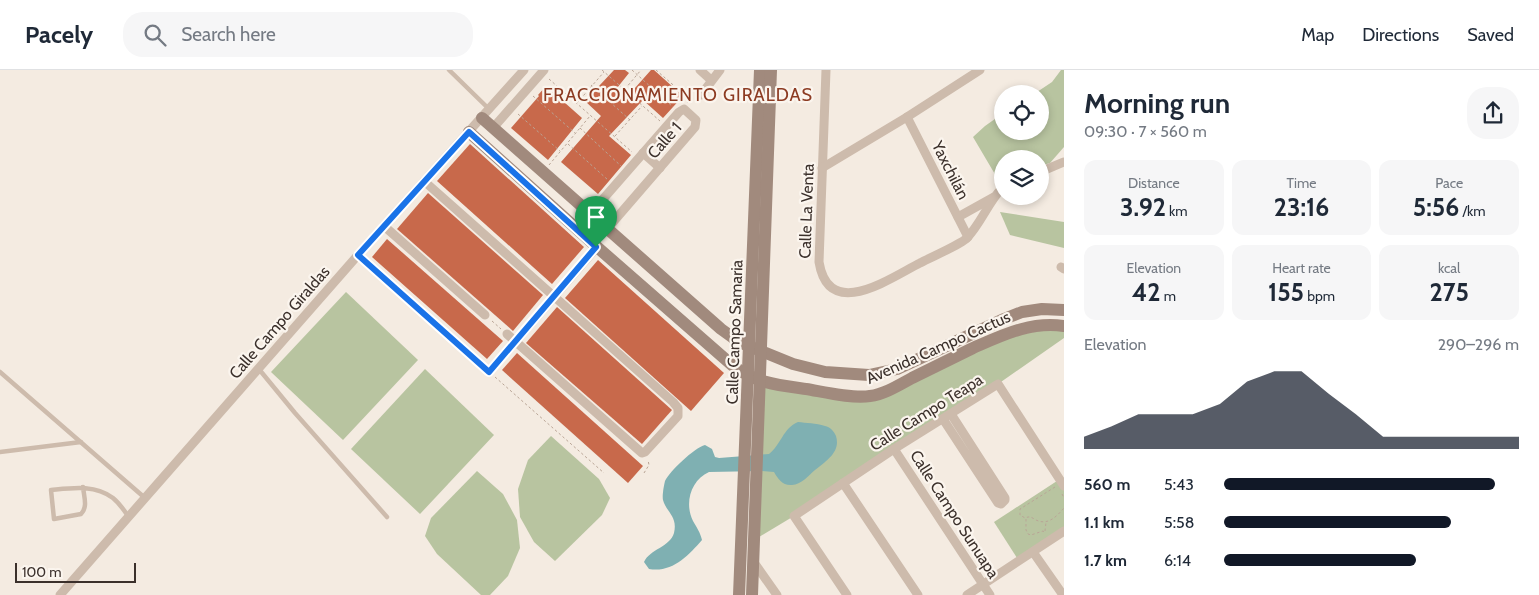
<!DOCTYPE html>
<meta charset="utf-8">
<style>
:root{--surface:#fff;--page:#f6f6f7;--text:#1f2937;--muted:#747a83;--line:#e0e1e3;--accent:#111827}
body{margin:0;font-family:Cabin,sans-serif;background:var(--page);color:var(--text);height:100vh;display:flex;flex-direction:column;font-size:19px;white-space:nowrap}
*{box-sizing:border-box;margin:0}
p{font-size:16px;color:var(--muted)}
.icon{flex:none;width:28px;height:28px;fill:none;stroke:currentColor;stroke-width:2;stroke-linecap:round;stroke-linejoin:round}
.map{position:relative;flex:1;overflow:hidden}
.drawer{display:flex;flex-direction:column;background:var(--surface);width:475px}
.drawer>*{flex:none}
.controls{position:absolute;left:994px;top:15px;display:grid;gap:10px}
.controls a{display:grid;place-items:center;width:55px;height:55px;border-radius:50%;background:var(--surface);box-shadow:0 2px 8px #0003;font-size:25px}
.scale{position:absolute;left:15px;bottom:12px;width:121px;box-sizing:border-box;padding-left:5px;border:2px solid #3b302b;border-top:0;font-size:14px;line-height:18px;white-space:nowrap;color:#3b302b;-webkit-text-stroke:4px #fbf5ee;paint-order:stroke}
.pin{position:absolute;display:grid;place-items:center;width:42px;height:42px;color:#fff;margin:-51px -21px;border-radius:50% 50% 50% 0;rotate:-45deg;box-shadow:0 0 5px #0007}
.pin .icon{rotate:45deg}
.round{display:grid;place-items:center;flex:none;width:52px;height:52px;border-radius:20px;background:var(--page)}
.head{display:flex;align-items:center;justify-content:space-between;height:85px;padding:0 20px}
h1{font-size:28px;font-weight:700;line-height:38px}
.metrics{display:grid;grid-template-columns:repeat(3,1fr);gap:8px;height:85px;padding:5px 20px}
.metrics div{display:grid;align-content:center;border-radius:12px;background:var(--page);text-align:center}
.metrics b{font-size:25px;font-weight:700}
.metrics small{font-size:14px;font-weight:400}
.metrics p{font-size:14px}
.chart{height:140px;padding:10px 20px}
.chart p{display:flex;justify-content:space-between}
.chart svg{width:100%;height:90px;margin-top:5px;fill:var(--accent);opacity:.7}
ul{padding:0 20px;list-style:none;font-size:16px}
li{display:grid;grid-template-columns:80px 60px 1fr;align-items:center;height:38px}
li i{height:12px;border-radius:6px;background:var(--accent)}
header{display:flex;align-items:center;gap:30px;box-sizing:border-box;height:70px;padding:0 25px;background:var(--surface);border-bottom:1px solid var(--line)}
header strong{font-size:24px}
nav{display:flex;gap:28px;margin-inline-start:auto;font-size:18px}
.search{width:350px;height:45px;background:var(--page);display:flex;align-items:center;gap:12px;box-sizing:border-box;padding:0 18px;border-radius:20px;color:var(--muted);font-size:19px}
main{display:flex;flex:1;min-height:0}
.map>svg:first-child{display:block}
.green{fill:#b8c4a0}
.water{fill:#7fb0b2}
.building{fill:#c8694b}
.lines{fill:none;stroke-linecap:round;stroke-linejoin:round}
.path{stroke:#b9a596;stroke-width:1;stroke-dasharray:2.5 2.5;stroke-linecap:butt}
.lane{stroke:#cdbbac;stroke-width:4.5}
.street{stroke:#cdbbac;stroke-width:9}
.secondary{stroke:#a18a7d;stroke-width:12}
.route-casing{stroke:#fff;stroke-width:10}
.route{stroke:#1a73e8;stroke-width:6}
.labels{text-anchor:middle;stroke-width:4.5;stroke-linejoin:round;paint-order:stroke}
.street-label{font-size:16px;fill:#3b302b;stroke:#fbf5ee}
.neighbourhood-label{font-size:18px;letter-spacing:1px;fill:#8c3b22;stroke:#fbf5ee}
</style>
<header>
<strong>Pacely</strong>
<div class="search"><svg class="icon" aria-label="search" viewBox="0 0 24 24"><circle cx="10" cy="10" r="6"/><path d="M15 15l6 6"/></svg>Search here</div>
<nav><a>Map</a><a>Directions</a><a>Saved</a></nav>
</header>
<main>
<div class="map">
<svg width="1064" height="525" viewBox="0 0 1064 525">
<rect width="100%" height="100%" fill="#f4ebe1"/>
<!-- green -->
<g class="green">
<path d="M 1061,0 L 1064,0 L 1064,77 L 1050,93 L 1040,96 L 1040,89 L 1002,89 L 1002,105 L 996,106 L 973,67 L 985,56 L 1002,44 L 1002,61 L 1040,61 L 1040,24 L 1034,24 L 1052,12 Z"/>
<path d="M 1000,142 L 1064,152 L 1064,178 L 1010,165 Z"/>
<path d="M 346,222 L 418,290 L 343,370 L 271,302 Z"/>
<path d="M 1064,256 L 1064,268 L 998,314 L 794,446 L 754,470 L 760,311 L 861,327 L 989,271 Z"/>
<path d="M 425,299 L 494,365 L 420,444 L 351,379 Z"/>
<path d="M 551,366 L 599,409 L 610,428 L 602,445 L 555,491 L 534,472 L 520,447 L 518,419 L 528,390 Z"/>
<path d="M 477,401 L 503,424 L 517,450 L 520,478 L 508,506 L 490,525 L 481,525 L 437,484 L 425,466 L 431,448 Z"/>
<path d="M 1060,409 L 1064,416 L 1064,461 L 1019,491 L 994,452 Z"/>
</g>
<!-- water -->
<path class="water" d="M 798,352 C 806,353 816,353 825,356 C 830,357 834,361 836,366 C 841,382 826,391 815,400 C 809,405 801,415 792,415 C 783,416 778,409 774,402 L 762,401 L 709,402 C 691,410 684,433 693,451 C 697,458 700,462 702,470 C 688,486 672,503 649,499 L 644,492 C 650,479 670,477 674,463 C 678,446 666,442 663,430 C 662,426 664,415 665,411 C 670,401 694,378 705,375 L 712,379 L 715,387 L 719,388 L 769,384 C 781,375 783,358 798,352 Z"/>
<!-- building -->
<g class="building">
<path d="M 614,0 L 625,0 L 629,3 L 617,18 L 627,27 L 651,0 L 654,0 L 683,26 L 663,48 L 643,30 L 609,66 L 631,85 L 598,124 L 561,92 L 601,46 L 585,31 Z"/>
<path d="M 546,16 L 582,48 L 548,90 L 511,58 L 539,26 L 538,25 Z"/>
<path d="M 470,74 L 584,177 L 552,214 L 437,111 Z"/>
<path d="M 428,123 L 543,225 L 513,261 L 397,159 Z"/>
<path d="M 387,169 L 503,271 L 487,289 L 372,187 Z"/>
<path d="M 598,190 L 724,303 L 691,341 L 565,228 Z"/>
<path d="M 557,237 L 672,340 L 642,374 L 526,273 Z"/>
<path d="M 517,283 L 643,396 L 628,413 L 502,300 Z"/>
</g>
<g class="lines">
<!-- path -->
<g class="path">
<path d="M 602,0 L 660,51"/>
<path d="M 632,0 L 673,37"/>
<path d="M 656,0 L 687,27 L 688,33"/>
<path d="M 549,9 L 632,82"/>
<path d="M 591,15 L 630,50"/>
<path d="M 625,19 L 641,0"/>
<path d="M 533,26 L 575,63"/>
<path d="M 577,33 L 604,2"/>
<path d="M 518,44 L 560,81"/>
<path d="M 580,58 L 621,96"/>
<path d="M 615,66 L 642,36"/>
<path d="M 568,74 L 608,110"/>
<path d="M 549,95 L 590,46"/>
<path d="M 364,190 L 483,296"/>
<path d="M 492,251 L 501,259"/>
<path d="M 495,307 L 604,403"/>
<path d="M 644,403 L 649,395 L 648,390"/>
<path d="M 1055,417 L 1020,439 L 1020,445 L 1025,448 C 1030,446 1031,447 1036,450 C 1048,456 1057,446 1064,438"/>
<path d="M 1062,424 L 1064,428"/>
<path d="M 1026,449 L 1026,460 L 1028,464 L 1031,465 L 1043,461 L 1046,463"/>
<path d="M 1045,461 L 1046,452"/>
</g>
<!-- lane -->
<g class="lane">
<path d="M 449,0 L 489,39"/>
<path d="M 258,298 L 295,343 L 387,447"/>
<path d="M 0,302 L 145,428"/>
<path d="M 0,382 L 81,372"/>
<path d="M 83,417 C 84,427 88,437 81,444 L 54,449 L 51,420 C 71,418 95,414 113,428 C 119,433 124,440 128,446"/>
</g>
<!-- street -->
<g class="street">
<path d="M 700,0 L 711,10"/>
<path d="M 826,0 L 819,192 C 829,252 890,208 920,193 C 931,187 960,175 967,168 C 981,153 988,133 1002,118"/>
<path d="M 701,25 L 720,0"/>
<path d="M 907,47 L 968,167"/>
<path d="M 493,58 L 544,0"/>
<path d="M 643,83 L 660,98"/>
<path d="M 822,98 L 907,47 L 980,0"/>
<path d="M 1040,102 L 1064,92"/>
<path d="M 424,111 L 673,332 L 678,338 L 678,346 L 645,382 L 642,383 L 507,264"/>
<path d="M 590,144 L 679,42 L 684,39 L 696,50 L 695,57 L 607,159"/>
<path d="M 958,147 L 994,127"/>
<path d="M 384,156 L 485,245"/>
<path d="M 1061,197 L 1064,199"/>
<path d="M 489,302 L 597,177"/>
<path d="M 943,349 L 998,433 L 1001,434 L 1005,430 L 1005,428 L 951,344"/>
<path d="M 894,379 L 990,525"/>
<path d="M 843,413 L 918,525"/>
<path d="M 1033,482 L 1063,525"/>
<path d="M 753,491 L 777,525"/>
<path d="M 60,525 L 358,185 L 524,0"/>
<path d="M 847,525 L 794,446 L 894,379 L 998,314 L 1064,416"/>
<path d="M 967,525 L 1064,461"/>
</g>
<!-- secondary -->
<g class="secondary">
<path d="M 482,48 L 721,259 L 739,272 L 793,294 L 825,302 L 869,305 L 897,299 L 1004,249 L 1022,242 L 1042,239 L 1064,240"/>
<path d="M 469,62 L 597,177 L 732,295 C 755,313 777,315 806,319 C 824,322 853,329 870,326 C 885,324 899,315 912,308 C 932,298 953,288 973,278 C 1003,265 1031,251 1064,256"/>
<path d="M 739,525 L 760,0"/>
<path d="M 752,525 L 771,0"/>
</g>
</g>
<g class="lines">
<defs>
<path id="route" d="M 469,62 L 596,177 L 489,302 L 358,185 Z"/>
</defs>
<!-- route casing -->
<use href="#route" class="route-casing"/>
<!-- route -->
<use href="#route" class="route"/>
</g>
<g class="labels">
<!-- street labels -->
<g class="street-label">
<text transform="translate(664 70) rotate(-49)" y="6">Calle 1</text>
<text transform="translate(951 100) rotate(63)" y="6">Yaxchilán</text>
<text transform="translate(806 141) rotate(-88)" y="6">Calle La Venta</text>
<text transform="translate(279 252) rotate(-49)" y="6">Calle Campo Giraldas</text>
<text transform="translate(734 262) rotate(-88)" y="6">Calle Campo Samaria</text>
<text transform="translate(938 277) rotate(-24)" y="6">Avenida Campo Cactus</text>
<text transform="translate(926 342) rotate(-32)" y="6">Calle Campo Teapa</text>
<text transform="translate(955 444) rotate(57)" y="6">Calle Campo Sunuapa</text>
</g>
<!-- neighbourhood labels -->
<g class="neighbourhood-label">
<text x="678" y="31">FRACCIONAMIENTO GIRALDAS</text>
</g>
</g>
</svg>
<div class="controls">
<a><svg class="icon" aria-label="locate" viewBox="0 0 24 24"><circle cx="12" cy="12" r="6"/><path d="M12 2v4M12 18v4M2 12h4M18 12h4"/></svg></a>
<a><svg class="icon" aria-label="layers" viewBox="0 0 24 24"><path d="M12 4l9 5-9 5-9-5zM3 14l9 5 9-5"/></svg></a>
</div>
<div class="scale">100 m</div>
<div class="pin" style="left:596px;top:177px;background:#1e9e55"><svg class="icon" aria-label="arrive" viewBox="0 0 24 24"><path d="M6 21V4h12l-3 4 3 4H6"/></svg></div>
</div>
<section class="drawer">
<div class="head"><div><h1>Morning run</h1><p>09:30 · 7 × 560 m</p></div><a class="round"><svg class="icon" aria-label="share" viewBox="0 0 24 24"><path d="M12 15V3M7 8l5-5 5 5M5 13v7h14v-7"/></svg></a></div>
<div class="metrics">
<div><p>Distance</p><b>3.92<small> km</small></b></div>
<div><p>Time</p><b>23:16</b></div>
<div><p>Pace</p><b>5:56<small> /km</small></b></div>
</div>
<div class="metrics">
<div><p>Elevation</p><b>42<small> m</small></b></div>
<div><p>Heart rate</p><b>155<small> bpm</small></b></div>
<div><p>kcal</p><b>275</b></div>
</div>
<div class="chart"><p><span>Elevation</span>290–296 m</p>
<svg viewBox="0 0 160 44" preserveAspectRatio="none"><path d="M0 44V38L10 33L20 27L30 27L40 27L50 22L60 11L70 6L80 6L90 17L100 27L110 38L120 38L130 38L140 38L150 38L160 38V44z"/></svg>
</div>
<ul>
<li><b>560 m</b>5:43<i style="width:92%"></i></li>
<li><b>1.1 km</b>5:58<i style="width:77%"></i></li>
<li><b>1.7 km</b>6:14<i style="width:65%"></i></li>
</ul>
</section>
</main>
